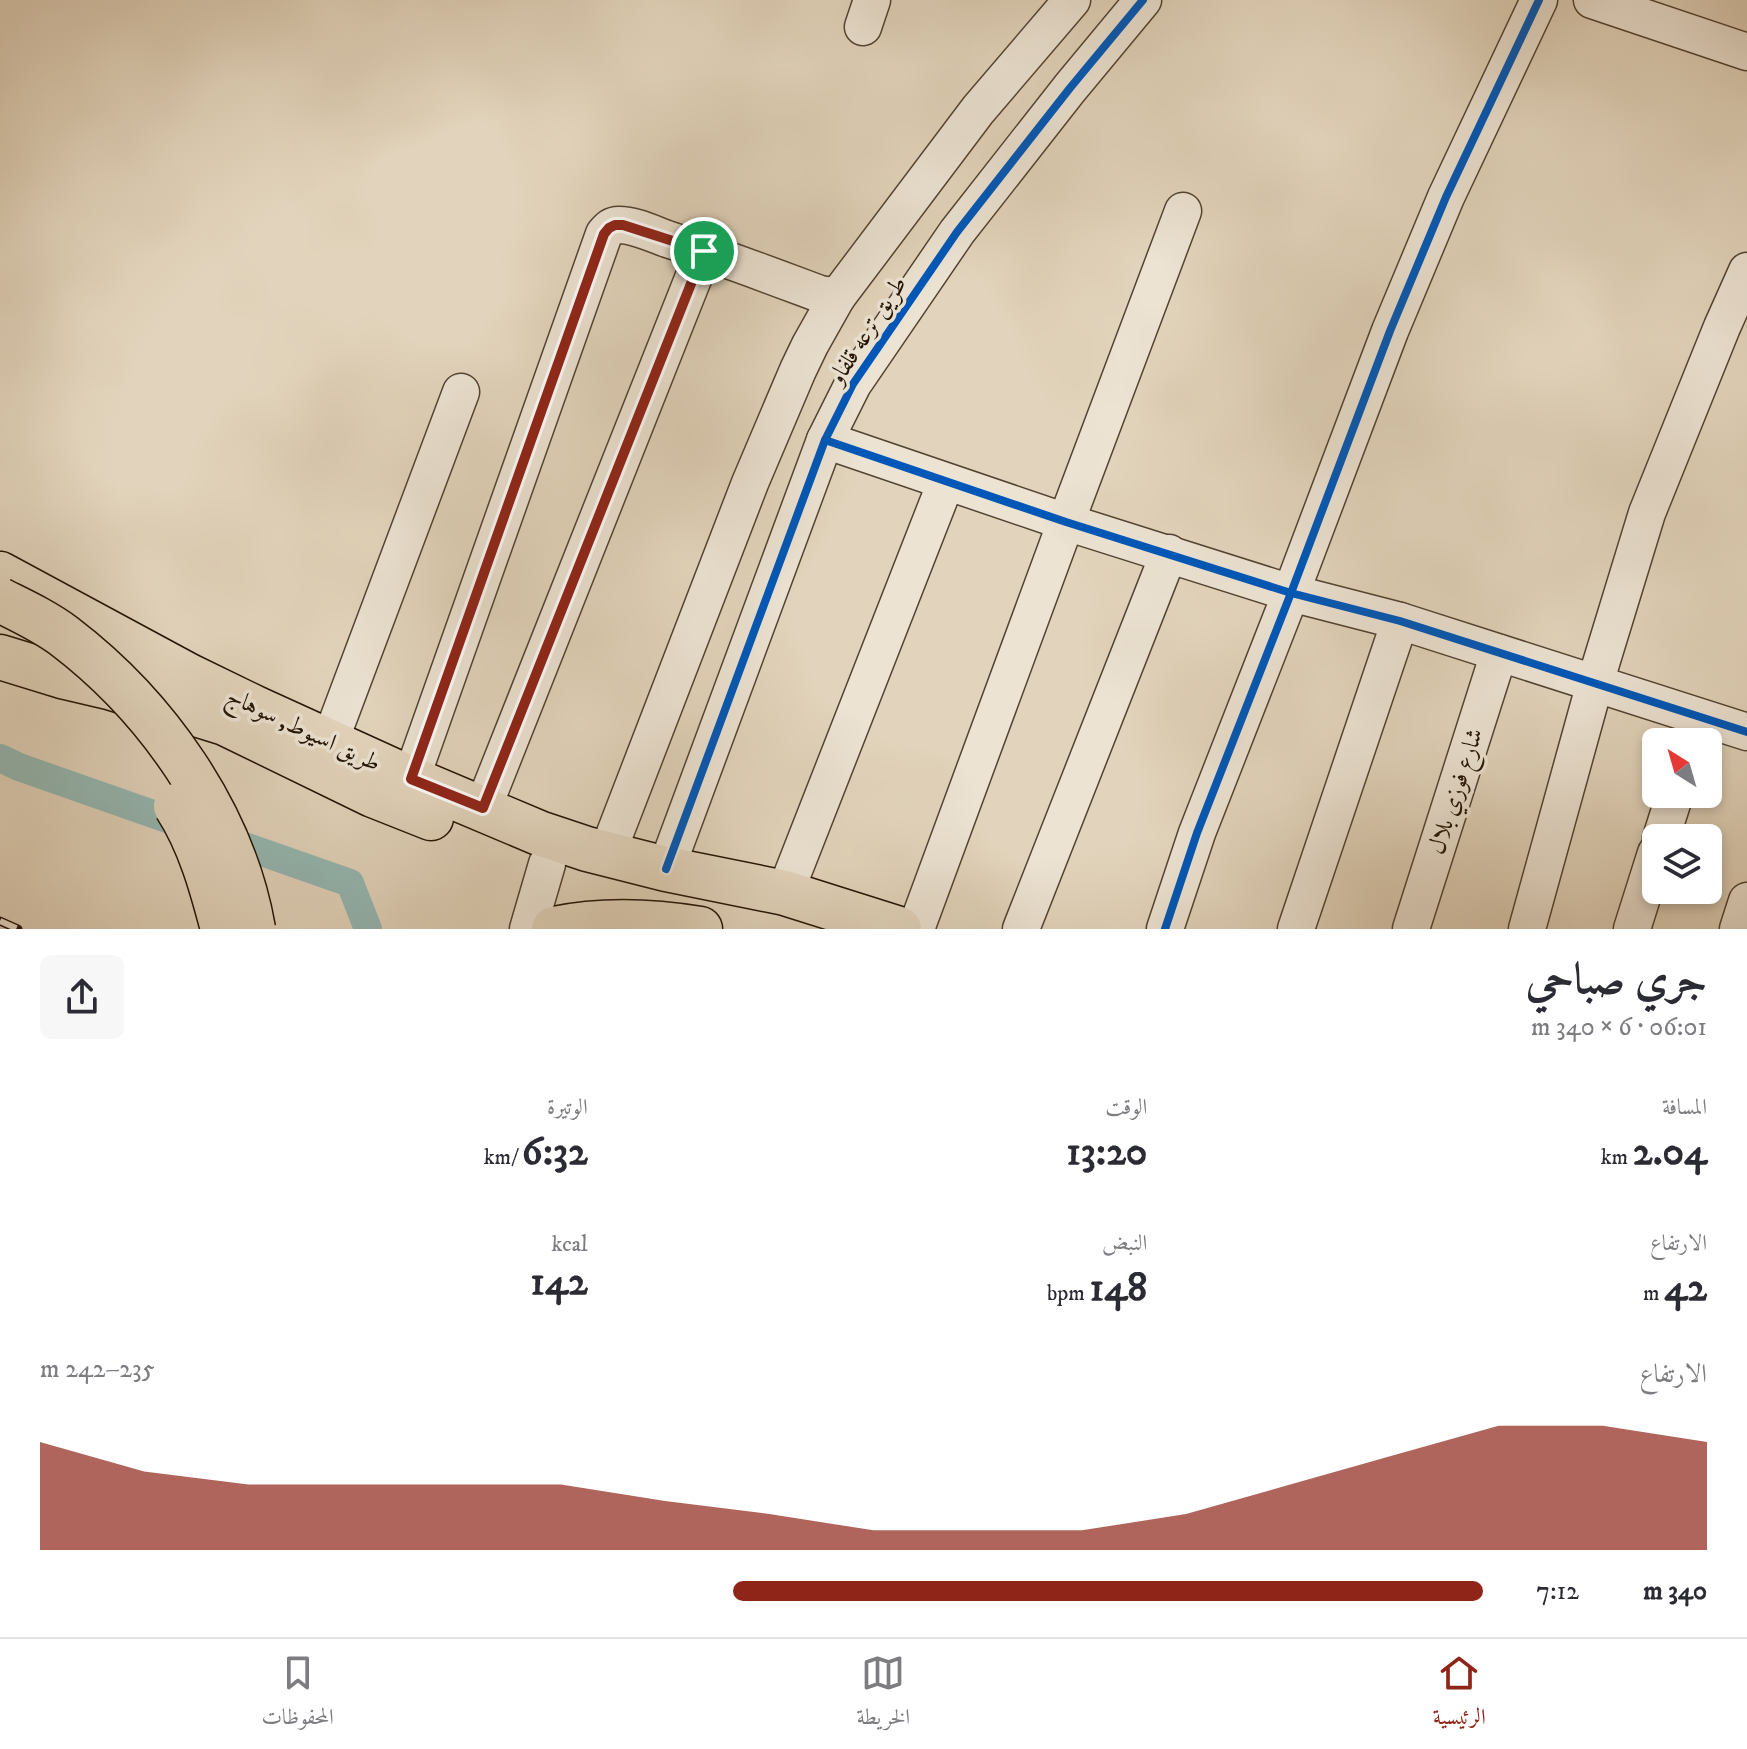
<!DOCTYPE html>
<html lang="ar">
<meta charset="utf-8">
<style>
:root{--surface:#fff;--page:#f7f7f7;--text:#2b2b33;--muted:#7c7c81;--line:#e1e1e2;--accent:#8f2418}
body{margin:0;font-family:"IM FELL DW Pica",Amiri,serif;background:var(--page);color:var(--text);direction:rtl;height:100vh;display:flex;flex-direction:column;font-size:30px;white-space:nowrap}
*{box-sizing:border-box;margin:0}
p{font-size:26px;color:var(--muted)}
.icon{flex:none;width:44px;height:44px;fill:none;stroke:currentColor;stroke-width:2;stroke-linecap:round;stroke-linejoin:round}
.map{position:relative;height:929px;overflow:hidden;direction:ltr}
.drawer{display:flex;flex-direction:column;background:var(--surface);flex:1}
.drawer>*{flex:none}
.needle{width:52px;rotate:323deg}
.fabs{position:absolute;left:1642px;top:728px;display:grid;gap:16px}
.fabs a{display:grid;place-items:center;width:80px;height:80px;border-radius:12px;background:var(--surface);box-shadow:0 4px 12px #0003;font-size:40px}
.pin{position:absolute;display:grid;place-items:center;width:68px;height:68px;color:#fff;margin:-34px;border:4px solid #fff;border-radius:50%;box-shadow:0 2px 8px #0007}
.round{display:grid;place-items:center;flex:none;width:84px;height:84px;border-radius:12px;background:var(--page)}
.overview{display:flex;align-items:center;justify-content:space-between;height:136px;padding:0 40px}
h1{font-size:44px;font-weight:700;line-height:60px}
.figures{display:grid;grid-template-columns:repeat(3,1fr);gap:12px;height:136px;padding:8px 40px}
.figures div{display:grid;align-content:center}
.figures b{font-size:40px;font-weight:700}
.figures small{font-size:22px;font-weight:400}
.figures p{font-size:22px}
.chart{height:224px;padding:16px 40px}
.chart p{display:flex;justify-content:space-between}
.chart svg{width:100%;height:144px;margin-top:8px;fill:var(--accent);opacity:.7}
ul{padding:0 40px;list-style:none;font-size:26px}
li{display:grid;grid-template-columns:128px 96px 1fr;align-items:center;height:60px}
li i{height:20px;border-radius:10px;background:var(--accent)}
.tab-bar{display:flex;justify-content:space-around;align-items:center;height:112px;border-top:2px solid var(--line);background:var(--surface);font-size:22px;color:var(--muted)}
.tab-bar a{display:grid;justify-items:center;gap:4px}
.tab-bar .on{color:var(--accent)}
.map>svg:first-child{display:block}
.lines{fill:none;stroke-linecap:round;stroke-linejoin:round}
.canal{stroke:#95b8b3;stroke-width:28}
.minor-casing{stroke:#534332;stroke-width:39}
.major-casing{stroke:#231304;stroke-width:47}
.minor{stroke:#ece3d3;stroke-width:36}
.major{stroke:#e2d4bc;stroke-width:44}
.rail-casing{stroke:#231304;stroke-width:9}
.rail{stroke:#ece3d3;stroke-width:6;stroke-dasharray:18;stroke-linecap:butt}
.major-bridge-casing{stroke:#231304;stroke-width:47;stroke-linecap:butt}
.major-bridge{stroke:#e2d4bc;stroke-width:44}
.cycleway-casing{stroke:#ece3d3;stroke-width:13}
.cycleway{stroke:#0057b8;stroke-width:8}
.route-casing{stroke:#fff;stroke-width:16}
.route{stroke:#8f2418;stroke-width:10}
.labels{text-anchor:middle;stroke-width:7;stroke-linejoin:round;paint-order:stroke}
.street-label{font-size:24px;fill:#231304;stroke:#ece3d3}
</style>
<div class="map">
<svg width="1747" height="929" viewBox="0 0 1747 929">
<rect width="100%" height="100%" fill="#e2d4bc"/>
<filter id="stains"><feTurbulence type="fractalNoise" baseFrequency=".0025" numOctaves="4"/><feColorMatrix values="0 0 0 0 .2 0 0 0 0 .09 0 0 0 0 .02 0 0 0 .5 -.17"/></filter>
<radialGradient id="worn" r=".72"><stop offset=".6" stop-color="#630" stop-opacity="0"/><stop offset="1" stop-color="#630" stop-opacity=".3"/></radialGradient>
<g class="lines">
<!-- canal -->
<path class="canal" d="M 0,758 L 19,767 L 350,883 L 368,929"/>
<defs>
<g id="minor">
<path d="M 1592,0 L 1747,52"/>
<path d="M 863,27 L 872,0"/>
<path d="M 825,440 L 1066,522 L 1291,593 L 1400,621 L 1747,732"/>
<path d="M 330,741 L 461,392"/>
<path d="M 411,779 L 604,234 C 609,228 612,225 619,225 C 635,225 653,234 667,239 C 719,256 769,275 820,294 L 837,297"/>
<path d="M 483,808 L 704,251"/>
<path d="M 1661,838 L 1675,794"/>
<path d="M 607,854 L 750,483 L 798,370 L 810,345 L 837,297 L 978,110 L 1072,0"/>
<path d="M 666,869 L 825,440 L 853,384 L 957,232 L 1070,88 L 1143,0"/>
<path d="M 785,893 L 946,482"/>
<path d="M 528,929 L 547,864"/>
<path d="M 916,929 L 1066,522 L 1183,211"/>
<path d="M 1021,929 L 1169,553"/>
<path d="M 1165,929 L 1197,833 L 1291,593 L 1390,331 L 1446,197 L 1539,0"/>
<path d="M 1296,929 L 1400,621"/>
<path d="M 1411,929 L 1499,653"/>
<path d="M 1527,929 L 1595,683 L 1647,513 L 1722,327 L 1747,271"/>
<path d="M 1632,929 L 1656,853"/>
<path d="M 1738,929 L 1747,901"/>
</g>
<g id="major">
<path d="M 0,574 L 189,676 L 257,709 L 411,779 L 539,833 L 587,849 L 666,869 L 785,893 L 899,929"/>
<path d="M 0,657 L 62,676 L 109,687 L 225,723 L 373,795 L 431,818"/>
<path d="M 554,929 C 602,919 652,921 700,929"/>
</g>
</defs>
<!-- minor casing -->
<use href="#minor" class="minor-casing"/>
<!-- major casing -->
<use href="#major" class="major-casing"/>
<!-- minor -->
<use href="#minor" class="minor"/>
<!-- major -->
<use href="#major" class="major"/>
<defs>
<path id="rail" d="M 0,921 L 18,929"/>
</defs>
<!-- rail casing -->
<use href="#rail" class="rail-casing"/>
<!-- rail -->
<use href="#rail" class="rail"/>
<defs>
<g id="major-bridge">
<path d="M 0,600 C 22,611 44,621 64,636 C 156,706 233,814 253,929"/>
<path d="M 176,806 C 200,843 212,887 223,929"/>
</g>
</defs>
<!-- major-bridge casing -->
<use href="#major-bridge" class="major-bridge-casing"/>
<!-- major-bridge -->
<use href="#major-bridge" class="major-bridge"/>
<defs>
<g id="cycleway">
<path d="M 825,440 L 1066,522 L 1291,593 L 1400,621 L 1747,732"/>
<path d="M 666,869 L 825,440 L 853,384 L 957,232 L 1070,88 L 1143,0"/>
<path d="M 1165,929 L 1197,833 L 1291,593 L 1390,331 L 1446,197 L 1539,0"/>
</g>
</defs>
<!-- cycleway casing -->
<use href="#cycleway" class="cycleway-casing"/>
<!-- cycleway -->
<use href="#cycleway" class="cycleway"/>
</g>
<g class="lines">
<defs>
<path id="route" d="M 615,225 L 623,225 L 704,251 L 483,808 L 411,779 L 604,234 L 609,228 Z"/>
</defs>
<!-- route casing -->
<use href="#route" class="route-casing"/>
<!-- route -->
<use href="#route" class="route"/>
</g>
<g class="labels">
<!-- street labels -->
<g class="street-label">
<text transform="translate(867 330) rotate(-57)" y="8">طريق ترعه قلفاو</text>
<text transform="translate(304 729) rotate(25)" y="8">طريق اسيوط, سوهاج</text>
<text transform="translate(1455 791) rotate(-72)" y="8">شارع فوزي بلال</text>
</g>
</g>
<rect width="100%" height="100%" filter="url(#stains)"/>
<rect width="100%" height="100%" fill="url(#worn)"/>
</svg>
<div class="fabs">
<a><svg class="needle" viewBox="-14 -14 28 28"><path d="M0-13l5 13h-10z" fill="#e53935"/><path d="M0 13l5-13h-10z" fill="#7c7c81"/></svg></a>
<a><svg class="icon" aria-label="layers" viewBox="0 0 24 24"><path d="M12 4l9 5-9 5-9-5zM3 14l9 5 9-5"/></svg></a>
</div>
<div class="pin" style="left:704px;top:251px;background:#1e9e55"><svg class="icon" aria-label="arrive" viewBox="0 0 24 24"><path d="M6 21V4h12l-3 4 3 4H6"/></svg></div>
</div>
<section class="drawer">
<div class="overview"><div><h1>جري صباحي</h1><p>06:01 · 6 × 340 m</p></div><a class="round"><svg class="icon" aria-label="share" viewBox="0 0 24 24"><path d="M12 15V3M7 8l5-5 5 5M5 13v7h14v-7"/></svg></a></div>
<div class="figures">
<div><p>المسافة</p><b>2.04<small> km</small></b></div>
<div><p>الوقت</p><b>13:20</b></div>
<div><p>الوتيرة</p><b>6:32<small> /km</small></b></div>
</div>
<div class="figures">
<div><p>الارتفاع</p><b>42<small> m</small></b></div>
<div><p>النبض</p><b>148<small> bpm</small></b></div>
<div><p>kcal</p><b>142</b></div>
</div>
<div class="chart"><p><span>الارتفاع</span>235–242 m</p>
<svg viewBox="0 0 160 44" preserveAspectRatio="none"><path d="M0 44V11L10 20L20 24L30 24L40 24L50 24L60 29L70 33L80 38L90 38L100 38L110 33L120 24L130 15L140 6L150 6L160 11V44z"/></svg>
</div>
<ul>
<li><b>340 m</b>7:12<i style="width:52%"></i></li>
</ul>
</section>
<nav class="tab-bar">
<a class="on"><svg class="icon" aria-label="home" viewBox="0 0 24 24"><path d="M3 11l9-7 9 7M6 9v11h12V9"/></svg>الرئيسية</a>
<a><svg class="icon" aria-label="map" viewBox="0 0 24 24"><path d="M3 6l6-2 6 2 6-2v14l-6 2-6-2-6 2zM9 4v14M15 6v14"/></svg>الخريطة</a>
<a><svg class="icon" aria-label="saved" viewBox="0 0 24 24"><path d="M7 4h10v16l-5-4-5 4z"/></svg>المحفوظات</a>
</nav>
